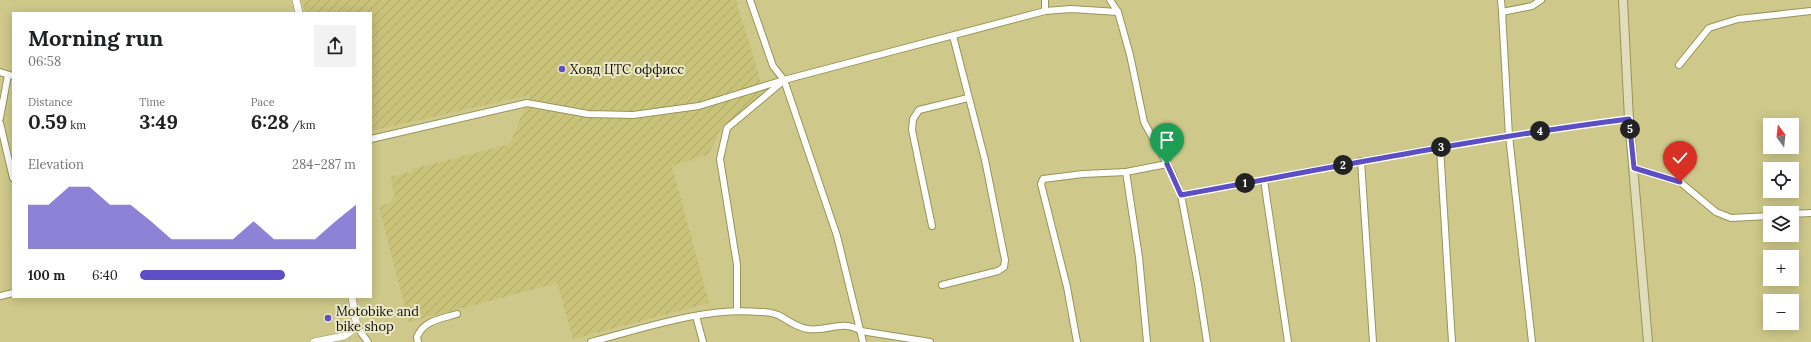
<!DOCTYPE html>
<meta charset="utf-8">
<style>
:root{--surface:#fff;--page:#f2f2f2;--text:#202124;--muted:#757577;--accent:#5e4ec6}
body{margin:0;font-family:Lora,serif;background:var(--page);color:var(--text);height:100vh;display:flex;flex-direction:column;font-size:15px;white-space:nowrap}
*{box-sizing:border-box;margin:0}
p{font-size:13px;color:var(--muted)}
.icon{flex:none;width:22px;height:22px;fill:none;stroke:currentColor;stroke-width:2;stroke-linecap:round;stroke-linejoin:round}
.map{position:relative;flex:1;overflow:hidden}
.sheet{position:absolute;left:12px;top:12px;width:360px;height:286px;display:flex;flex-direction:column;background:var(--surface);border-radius:0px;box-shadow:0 2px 10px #0003}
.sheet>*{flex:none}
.needle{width:26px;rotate:345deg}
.buttons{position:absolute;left:1763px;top:118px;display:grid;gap:8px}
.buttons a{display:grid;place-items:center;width:36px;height:36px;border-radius:0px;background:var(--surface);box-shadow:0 2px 10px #0003;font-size:20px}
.pin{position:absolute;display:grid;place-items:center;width:34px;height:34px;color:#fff;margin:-41px -17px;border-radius:50% 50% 50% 0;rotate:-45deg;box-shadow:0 0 4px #0007}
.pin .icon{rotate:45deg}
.km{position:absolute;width:20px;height:20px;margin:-10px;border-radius:50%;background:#222;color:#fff;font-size:11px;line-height:20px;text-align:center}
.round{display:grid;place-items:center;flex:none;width:42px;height:42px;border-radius:0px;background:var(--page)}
.summary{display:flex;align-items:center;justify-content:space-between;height:68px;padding:0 16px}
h1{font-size:22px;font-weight:800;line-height:30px}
.metrics{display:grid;grid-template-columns:repeat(3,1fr);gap:6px;height:68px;padding:4px 16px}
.metrics div{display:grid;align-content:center}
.metrics b{font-size:20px;font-weight:800}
.metrics small{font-size:11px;font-weight:400}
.metrics p{font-size:11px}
.chart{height:112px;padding:8px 16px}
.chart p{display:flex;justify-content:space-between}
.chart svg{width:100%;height:72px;margin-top:4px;fill:var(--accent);opacity:.7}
ul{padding:0 16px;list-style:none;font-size:13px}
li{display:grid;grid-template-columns:64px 48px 1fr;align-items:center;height:30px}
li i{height:10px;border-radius:5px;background:var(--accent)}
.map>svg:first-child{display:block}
.industrial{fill:url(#industrial-furrows)}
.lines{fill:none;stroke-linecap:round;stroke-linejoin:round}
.minor-casing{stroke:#999457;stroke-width:8}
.tertiary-casing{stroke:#999457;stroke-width:8}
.secondary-casing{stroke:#999457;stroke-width:10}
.minor{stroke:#fff;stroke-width:6}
.tertiary{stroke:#fff;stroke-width:7}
.secondary{stroke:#e0ddbd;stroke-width:8}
.route-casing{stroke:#fff;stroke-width:8}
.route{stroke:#5e4ec6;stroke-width:5}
.poi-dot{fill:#5e4ec6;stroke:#ebe8c9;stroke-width:1.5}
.labels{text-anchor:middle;stroke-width:4;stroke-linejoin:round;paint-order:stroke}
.poi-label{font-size:13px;fill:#141100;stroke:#ebe8c9;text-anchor:start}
</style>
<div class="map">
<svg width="1811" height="342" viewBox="0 0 1811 342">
<defs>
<pattern id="industrial-furrows" width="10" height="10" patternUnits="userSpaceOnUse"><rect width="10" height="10" fill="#c9c27b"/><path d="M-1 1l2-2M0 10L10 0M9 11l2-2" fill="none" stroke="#aca669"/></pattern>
</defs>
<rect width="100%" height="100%" fill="#cec98a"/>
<!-- industrial -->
<path class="industrial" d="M 302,0 L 736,0 L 765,95 L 722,127 L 709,154 L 672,166 L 709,303 L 573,339 L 557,283 L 409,322 L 379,207 L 390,203 L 394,196 L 391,177 L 413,171 L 413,169 L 510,144 L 530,95 L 371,131 L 371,13 L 305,13 Z"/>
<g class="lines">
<defs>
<g id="minor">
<path d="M 750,0 L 773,66 L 784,80 L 837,236 L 863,342"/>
<path d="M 1110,0 L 1118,12 L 1130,55 L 1144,122 L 1172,173 L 1181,195 L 1198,284 L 1207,342"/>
<path d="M 1501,0 L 1502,12"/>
<path d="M 1045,11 L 1045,0"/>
<path d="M 1679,65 L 1709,28 L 1738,19 L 1811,11"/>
<path d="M 0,72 L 13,76"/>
<path d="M 0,118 L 8,75"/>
<path d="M 0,123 L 13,178"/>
<path d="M 371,139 L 527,103 L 588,114 L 633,115 L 699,106 L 784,80 L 1045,11 L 1071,9 L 1118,12"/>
<path d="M 1440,147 L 1452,342"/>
<path d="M 1361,161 L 1373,342"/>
<path d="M 1634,168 L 1680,182 L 1716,212 L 1731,218 L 1770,216"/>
<path d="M 1264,180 L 1288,342"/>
<path d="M 1181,195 C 1330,168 1478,138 1629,119"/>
<path d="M 1792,214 L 1811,213"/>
<path d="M 932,226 L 912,130 L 913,119 L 919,110 L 968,98"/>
<path d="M 942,285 L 998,271 L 1004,267 L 1005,260 L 985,160 L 953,36"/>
<path d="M 0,296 L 13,293"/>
<path d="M 737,311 L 737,265 L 720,159 L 727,128 L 782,82"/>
<path d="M 696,316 L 703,342"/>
<path d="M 357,327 L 368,342"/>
<path d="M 418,342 L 417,337 C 424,320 441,319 457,314"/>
<path d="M 591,342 C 645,328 703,307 760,312 C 766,312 773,313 778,315 C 788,320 797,328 808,329 C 829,332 841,319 861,331 L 930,342"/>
<path d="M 1077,342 L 1067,287 L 1041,184 L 1043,179 L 1083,174 L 1126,172"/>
<path d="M 1147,342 L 1139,257 L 1126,172 L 1167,164"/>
<path d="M 1532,342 L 1509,136 L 1502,12 L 1532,6 L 1541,0"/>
</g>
<g id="tertiary">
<path d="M 296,0 L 299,13"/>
<path d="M 314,342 L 344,336 L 357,327 L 352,297"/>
</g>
<path id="secondary" d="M 1623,0 L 1629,119 L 1648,342"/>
</defs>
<!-- minor casing -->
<use href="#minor" class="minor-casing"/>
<!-- tertiary casing -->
<use href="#tertiary" class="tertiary-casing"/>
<!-- secondary casing -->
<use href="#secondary" class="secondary-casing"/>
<!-- minor -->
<use href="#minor" class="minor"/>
<!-- tertiary -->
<use href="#tertiary" class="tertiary"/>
<!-- secondary -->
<use href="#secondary" class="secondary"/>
</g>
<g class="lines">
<defs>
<path id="route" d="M 1167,164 L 1181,195 C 1330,168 1478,138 1629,119 L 1634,168 L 1680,182"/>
</defs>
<!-- route casing -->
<use href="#route" class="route-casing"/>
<!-- route -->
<use href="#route" class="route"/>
</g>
<!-- markers -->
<g class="poi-dot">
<circle cx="562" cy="69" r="4"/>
<circle cx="328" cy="318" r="4"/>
</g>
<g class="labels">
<!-- poi labels -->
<g class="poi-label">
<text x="570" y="74">Ховд ЦТС оффисс</text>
<text x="336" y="316">Motobike and<tspan x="336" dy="15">bike shop</tspan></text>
</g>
</g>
</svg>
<div class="buttons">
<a><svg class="needle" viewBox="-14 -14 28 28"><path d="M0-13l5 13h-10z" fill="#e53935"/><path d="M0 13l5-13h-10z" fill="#757577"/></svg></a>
<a><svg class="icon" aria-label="locate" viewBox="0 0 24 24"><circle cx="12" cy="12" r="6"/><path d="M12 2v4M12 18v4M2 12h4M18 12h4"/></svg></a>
<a><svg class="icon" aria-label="layers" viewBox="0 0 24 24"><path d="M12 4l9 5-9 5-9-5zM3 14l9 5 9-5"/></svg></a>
<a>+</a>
<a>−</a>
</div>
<div class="pin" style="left:1167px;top:164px;background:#1e9e55"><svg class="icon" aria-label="arrive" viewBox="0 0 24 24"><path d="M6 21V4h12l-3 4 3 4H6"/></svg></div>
<div class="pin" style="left:1680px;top:182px;background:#d93025"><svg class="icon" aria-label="check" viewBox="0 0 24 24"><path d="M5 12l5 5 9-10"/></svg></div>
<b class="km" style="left:1245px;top:183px">1</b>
<b class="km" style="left:1343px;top:165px">2</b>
<b class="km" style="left:1441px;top:147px">3</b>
<b class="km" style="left:1540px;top:131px">4</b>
<b class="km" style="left:1630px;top:129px">5</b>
<section class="sheet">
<div class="summary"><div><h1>Morning run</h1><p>06:58</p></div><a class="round"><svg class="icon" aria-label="share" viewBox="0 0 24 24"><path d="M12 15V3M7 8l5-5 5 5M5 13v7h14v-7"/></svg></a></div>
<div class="metrics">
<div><p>Distance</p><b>0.59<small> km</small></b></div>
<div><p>Time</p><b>3:49</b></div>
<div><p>Pace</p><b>6:28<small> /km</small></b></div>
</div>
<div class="chart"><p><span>Elevation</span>284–287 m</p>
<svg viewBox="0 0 160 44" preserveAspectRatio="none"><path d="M0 44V17L10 17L20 6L30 6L40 17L50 17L60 27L70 38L80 38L90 38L100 38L110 27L120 38L130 38L140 38L150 27L160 17V44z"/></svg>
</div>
<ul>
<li><b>100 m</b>6:40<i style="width:67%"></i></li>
</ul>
</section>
</div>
